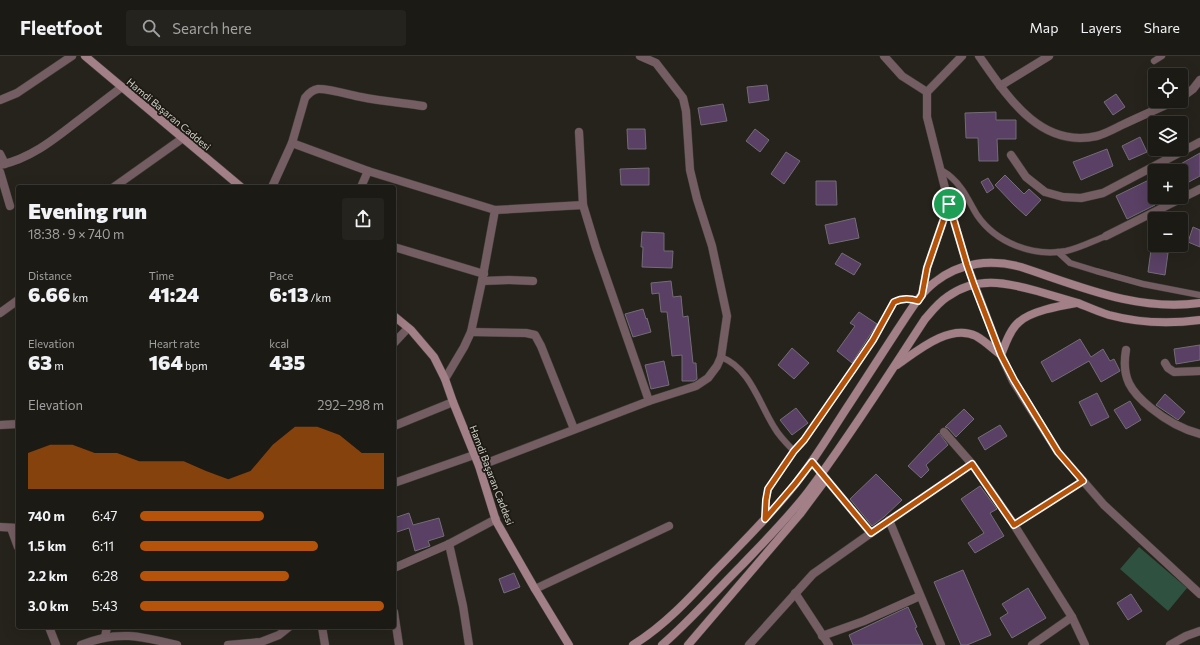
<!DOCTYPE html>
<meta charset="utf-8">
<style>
:root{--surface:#1c1a14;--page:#25231d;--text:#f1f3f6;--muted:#a0a1a0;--line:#3a3834;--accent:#b45309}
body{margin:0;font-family:Commissioner,sans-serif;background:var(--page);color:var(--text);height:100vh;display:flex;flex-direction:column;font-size:15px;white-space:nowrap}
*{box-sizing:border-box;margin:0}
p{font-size:13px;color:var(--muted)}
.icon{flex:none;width:22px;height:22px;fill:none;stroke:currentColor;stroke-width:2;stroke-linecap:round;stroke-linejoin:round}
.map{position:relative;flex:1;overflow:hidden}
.drawer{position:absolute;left:16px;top:129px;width:380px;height:444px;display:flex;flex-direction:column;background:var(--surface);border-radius:4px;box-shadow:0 4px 16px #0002,0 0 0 1px var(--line)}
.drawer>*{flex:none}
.fabs{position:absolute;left:1148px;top:12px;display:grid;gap:8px}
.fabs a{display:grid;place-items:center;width:40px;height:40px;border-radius:4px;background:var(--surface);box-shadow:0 4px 16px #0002,0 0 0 1px var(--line);font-size:20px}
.pin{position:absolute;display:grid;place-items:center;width:34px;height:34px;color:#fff;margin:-17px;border:2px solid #fff;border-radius:50%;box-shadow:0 1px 4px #0007}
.round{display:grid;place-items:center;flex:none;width:42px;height:42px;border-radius:4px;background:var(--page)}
.overview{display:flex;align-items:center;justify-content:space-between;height:68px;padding:0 12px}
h1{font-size:22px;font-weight:800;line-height:30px}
.metrics{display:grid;grid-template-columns:repeat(3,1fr);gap:6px;height:68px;padding:4px 12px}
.metrics div{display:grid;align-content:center}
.metrics b{font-size:20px;font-weight:800}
.metrics small{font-size:11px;font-weight:400}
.metrics p{font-size:11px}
.chart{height:112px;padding:8px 12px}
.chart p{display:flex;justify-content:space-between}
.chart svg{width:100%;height:72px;margin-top:4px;fill:var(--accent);opacity:.7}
ul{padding:0 12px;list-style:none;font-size:13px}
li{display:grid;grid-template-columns:64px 48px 1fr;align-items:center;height:30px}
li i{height:10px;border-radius:5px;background:var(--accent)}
header{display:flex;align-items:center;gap:24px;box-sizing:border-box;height:56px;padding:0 20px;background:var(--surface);border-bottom:1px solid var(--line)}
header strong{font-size:19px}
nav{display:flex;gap:22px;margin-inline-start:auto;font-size:14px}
.search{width:280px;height:36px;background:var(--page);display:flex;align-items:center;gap:10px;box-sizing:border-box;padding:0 14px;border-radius:4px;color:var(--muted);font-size:15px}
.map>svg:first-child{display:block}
.green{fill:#2f513f}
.building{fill:#594064;stroke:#736d76}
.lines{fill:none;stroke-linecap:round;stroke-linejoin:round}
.lane-casing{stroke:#413f37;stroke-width:7}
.street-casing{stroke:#413f37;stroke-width:9}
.secondary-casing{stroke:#413f37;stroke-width:9}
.lane{stroke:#745e63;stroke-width:6}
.street{stroke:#745e63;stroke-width:8}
.secondary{stroke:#a37f88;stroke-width:8}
.route-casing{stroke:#fff;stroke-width:8}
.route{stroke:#b45309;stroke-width:5}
.labels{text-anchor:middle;stroke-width:3.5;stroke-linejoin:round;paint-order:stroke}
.street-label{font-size:10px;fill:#d2d1cc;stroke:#1c1a12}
</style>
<header>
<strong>Fleetfoot</strong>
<div class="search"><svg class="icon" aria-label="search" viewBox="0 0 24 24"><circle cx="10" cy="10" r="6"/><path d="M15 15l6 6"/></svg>Search here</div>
<nav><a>Map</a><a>Layers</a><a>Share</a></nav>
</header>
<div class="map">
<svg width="1200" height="589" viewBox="0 0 1200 589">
<rect width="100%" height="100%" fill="#25231b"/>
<!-- green -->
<path class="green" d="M 1139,491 L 1187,532 L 1168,555 L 1120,513 Z"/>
<!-- building -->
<g class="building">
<path d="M 767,29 L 769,44 L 749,47 L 747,31 Z"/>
<path d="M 1116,38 L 1125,51 L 1113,59 L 1104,46 Z"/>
<path d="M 723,48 L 727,65 L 701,69 L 698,52 Z"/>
<path d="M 996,56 L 996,64 L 1016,64 L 1016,83 L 997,83 L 998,105 L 979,105 L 978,82 L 966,82 L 965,57 Z"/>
<path d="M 627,73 L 645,73 L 646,93 L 628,93 Z"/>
<path d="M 755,73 L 769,84 L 760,96 L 746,85 Z"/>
<path d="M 1140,81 L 1147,96 L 1129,104 L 1122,90 Z"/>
<path d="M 1107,93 L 1113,110 L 1081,124 L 1073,106 Z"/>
<path d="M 786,96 L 800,105 L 784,128 L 771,118 Z"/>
<path d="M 1200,97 L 1200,120 L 1187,127 L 1181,115 L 1180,115 L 1177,110 Z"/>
<path d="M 649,112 L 649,129 L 621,129 L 620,113 Z"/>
<path d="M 1005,119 L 1024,138 L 1029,133 L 1041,144 L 1026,160 L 1014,149 L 995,129 Z"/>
<path d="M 1155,121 L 1155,149 L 1127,163 L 1116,140 Z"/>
<path d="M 988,122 L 994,132 L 987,137 L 981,126 Z"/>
<path d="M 816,125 L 836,125 L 837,149 L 816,149 Z"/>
<path d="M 855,162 L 859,182 L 829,188 L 825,169 Z"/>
<path d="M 1193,171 L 1200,174 L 1200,191 L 1188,186 Z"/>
<path d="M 642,176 L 664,177 L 664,195 L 673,195 L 672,212 L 642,211 L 643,191 L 641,191 Z"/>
<path d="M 1151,194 L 1168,197 L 1165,219 L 1148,216 Z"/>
<path d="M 842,197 L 861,208 L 854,219 L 835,208 Z"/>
<path d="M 671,225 L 673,241 L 681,240 L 683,261 L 688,260 L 693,307 L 696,307 L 697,323 L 694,325 L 682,325 L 682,299 L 672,300 L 667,256 L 661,256 L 659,237 L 652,238 L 651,227 Z"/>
<path d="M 643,253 L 646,263 L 647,262 L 651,276 L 633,281 L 625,258 Z"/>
<path d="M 859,256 L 877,268 L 852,307 L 837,295 L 855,270 L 850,267 Z"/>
<path d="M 1080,283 L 1091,301 L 1103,293 L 1110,305 L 1114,303 L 1120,315 L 1101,326 L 1089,305 L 1052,326 L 1041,306 Z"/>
<path d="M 1200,289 L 1200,304 L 1176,308 L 1174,293 Z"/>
<path d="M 792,292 L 809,307 L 794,323 L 778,309 Z"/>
<path d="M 664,305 L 669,329 L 651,333 L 645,309 Z"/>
<path d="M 1097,337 L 1109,361 L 1091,370 L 1079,346 Z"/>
<path d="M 1165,338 L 1185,356 L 1178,364 L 1156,349 Z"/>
<path d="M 1130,345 L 1141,364 L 1126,373 L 1114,354 Z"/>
<path d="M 796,352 L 808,367 L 792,379 L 780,364 Z"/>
<path d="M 964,353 L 974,363 L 956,381 L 948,372 L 945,371 Z"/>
<path d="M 1000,369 L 1007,380 L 985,394 L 978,382 Z"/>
<path d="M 939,377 L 948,389 L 926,409 L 929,414 L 921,422 L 908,410 Z"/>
<path d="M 876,418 L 902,444 L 884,461 L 872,470 L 850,443 Z"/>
<path d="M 980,430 L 997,453 L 990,457 L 1004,480 L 975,497 L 968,487 L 984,477 L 961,443 Z"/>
<path d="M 409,457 L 413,469 L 439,462 L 444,480 L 428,485 L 430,490 L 415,495 L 409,472 L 394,477 L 394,462 Z"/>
<path d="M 963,514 L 991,579 L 967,589 L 961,589 L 934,526 Z"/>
<path d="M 514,517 L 520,531 L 504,537 L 499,523 Z"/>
<path d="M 1028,532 L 1046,562 L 1012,582 L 1000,562 L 1008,557 L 1002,548 Z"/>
<path d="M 1131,538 L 1142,555 L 1128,564 L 1117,547 Z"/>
<path d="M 908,551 L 917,571 L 915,572 L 923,589 L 853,589 L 849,579 Z"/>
</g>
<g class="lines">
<defs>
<g id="lane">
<path d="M 1154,5 L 1162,0"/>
<path d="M 941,114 C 944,116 948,118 951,121 C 963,131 969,146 977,159 C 996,187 1033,201 1066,195 C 1080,192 1093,185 1106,180"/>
<path d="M 1058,196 L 1070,207 L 1096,215 L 1143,228 L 1200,239"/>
<path d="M 721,301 C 750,312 759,347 774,371 C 779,380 786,387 794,395"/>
<path d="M 765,463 L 766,444 L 769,433 L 794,395 L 804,384 L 835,340 L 873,284 L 894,247 C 902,242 909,242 918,245"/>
</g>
<g id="street">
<path d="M 884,0 L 902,20 L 927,36"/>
<path d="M 962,0 L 927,36 L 927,61 L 949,148 L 967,209 L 1001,299 L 1013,325 L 1058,396 L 1104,449 L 1200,538"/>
<path d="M 979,0 C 1007,40 1040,93 1097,80 C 1105,78 1114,73 1122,69 C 1139,61 1157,53 1175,45"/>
<path d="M 1000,30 L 1049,0"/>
<path d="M 1181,42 L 1193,33 L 1200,24"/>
<path d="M 0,44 L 17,37 L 72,0"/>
<path d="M 579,76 L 583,149 L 596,192 L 649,345"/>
<path d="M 292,87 L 368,115"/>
<path d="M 0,98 L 5,108"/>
<path d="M 1011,99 L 1026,121 L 1045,136 L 1063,141 L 1081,142 L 1103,137 L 1200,86"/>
<path d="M 0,109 C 29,103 52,85 75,67 C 91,55 106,43 122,31"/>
<path d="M 0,116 L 10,150"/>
<path d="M 114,131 L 183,82"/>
<path d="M 272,131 L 292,87 L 305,42 C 308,38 312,34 318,33 C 327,32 350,39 361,41 C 381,45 402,47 423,50"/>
<path d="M 361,131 L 368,115 L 495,154 L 482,225 L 471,276 L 464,291 L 445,323"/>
<path d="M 495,154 L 583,149"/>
<path d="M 1106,180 L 1200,133"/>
<path d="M 394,191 L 484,218"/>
<path d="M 482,225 L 509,224 L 533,225"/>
<path d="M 922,239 L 927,212 L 949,148"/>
<path d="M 0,257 L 18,244"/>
<path d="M 471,276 L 526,277 L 535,279 L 541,290 L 574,373"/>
<path d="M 394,287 L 408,272"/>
<path d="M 1126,294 C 1121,322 1131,336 1151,352 C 1167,365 1181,373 1200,378"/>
<path d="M 1165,307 L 1168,312 L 1174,316 L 1200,315"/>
<path d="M 0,369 L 18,368"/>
<path d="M 394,370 L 453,346"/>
<path d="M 944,376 L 972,408 L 1011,464 L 1072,561 L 1085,589"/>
<path d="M 812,406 L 871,477"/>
<path d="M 479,410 L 649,345 L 696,330 L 708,322 L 717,310 L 721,301 L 727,260 L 712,190 L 697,143 L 690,114 L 686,55 L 683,42 L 656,7 L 640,0"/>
<path d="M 394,427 L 474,399"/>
<path d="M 889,464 L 941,589"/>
<path d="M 1014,469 L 1083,425"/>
<path d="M 0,471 L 18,472"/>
<path d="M 11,472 L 18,491"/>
<path d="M 449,488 L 463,550 L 469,589"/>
<path d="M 394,512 L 449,488 L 496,463"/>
<path d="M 535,533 L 669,470"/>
<path d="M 795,537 L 829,589"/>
<path d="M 394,556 L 399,589"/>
<path d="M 49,571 L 56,589"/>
<path d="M 322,571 L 325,589"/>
<path d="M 822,580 L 864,565 L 920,540"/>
<path d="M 105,581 L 107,571"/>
<path d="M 81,589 C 117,574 141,580 177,589"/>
<path d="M 228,589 L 261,586 L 279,579 L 289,571"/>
<path d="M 749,589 L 813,518 L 871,477 L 972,408"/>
<path d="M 1032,589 L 1072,561"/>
<path d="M 1170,589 L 1186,580 L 1200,575"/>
</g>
<g id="secondary">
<path d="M 85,0 L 241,131"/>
<path d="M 394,260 L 411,274 L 434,301 L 445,323 L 453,346 L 479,410 L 496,465 L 535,533 L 569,589"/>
<path d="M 897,309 C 917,295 950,267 976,280 C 985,285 993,293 1001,299 C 1005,289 1010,273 1019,266 C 1031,255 1059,250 1076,247"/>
<path d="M 633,589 C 664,570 689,543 714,516 C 742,487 771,459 796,427 C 816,402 832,374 850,347 C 866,322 882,298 898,273 C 909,257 919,238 935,226 C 960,206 991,203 1021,211 C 1079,230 1137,256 1200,247"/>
<path d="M 662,589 C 690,565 715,536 741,510 C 764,486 788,462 808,436 C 850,380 887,321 925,263 C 932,255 938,247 947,241 C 976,220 1005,226 1037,235 C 1051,239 1064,243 1078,247 C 1088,251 1099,256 1109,259 C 1139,267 1170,268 1200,264"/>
<path d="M 688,589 L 800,458 L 826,423"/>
</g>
</defs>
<!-- lane casing -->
<use href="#lane" class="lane-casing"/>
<!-- street casing -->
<use href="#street" class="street-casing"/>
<!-- secondary casing -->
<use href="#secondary" class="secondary-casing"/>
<!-- lane -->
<use href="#lane" class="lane"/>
<!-- street -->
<use href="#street" class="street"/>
<!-- secondary -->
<use href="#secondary" class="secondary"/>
</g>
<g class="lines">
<defs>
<path id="route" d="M 949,148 L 967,209 L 974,229 L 1001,299 L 1014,324 L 1058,396 L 1083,425 L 1014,469 L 972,408 L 871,477 L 812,406 L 795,428 L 765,463 L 766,444 L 768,433 L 794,395 L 804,384 L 854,312 L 873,284 L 894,246 C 902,242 909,242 918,245 L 922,239 L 927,212 Z"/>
</defs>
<!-- route casing -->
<use href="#route" class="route-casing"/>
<!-- route -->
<use href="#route" class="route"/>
</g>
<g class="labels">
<!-- street labels -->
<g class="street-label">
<text transform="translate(169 58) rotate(40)" y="4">Hamdi Başaran Caddesi</text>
<text transform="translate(492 419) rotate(69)" y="4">Hamdi Başaran Caddesi</text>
</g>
</g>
</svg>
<div class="fabs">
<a><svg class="icon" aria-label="locate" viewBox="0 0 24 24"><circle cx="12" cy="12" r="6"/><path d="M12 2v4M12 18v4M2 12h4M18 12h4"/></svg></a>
<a><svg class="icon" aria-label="layers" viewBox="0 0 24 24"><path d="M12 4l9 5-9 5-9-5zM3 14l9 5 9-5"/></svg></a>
<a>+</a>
<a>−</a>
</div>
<div class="pin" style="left:949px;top:148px;background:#1e9e55"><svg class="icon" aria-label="arrive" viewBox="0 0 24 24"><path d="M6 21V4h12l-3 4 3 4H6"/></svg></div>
<section class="drawer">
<div class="overview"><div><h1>Evening run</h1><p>18:38 · 9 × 740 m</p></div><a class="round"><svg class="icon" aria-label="share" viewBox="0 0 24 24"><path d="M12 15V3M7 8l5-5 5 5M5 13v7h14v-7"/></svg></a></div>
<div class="metrics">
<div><p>Distance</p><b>6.66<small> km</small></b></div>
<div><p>Time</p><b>41:24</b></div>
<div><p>Pace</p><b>6:13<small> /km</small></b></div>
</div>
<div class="metrics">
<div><p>Elevation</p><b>63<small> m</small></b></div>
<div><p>Heart rate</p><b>164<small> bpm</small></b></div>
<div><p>kcal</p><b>435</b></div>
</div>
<div class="chart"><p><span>Elevation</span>292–298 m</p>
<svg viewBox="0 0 160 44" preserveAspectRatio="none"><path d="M0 44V22L10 17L20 17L30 22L40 22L50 27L60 27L70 27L80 33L90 38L100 33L110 17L120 6L130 6L140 11L150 22L160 22V44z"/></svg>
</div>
<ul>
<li><b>740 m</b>6:47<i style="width:51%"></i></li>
<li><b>1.5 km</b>6:11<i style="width:73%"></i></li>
<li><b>2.2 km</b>6:28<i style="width:61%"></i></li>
<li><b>3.0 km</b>5:43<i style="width:100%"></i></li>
</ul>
</section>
</div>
